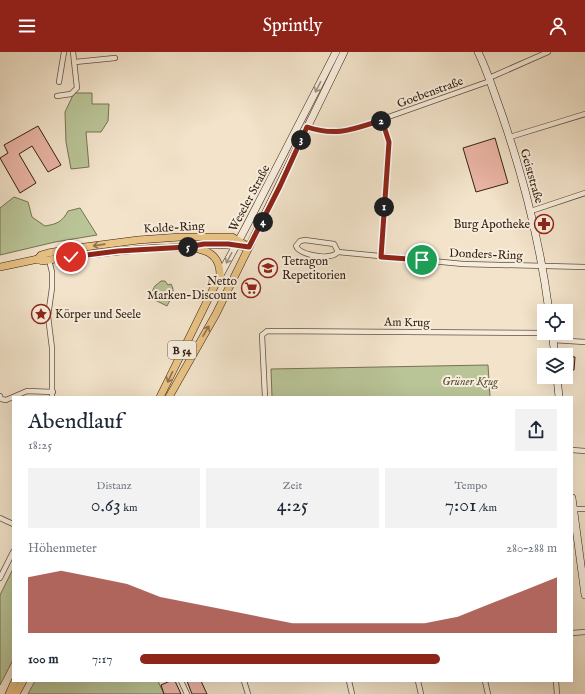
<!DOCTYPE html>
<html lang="de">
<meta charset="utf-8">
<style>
:root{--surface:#fff;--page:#f2f2f3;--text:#1f2937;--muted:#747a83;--accent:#8f2418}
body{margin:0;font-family:"IM FELL English",serif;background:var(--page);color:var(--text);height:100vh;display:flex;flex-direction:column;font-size:15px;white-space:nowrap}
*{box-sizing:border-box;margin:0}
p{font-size:13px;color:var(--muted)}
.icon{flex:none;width:22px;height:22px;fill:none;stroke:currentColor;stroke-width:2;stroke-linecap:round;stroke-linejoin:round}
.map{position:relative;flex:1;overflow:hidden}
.sheet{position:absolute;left:12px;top:344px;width:561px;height:286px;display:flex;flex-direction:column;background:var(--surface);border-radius:0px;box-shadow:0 4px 16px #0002}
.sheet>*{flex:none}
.controls{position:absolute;left:537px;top:252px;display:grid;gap:8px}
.controls a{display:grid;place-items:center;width:36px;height:36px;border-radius:0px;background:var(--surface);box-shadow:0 4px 16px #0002;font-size:20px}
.pin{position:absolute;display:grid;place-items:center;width:34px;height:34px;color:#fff;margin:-17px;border:2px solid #fff;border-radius:50%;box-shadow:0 1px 4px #0007}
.km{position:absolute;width:20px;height:20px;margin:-10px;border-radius:50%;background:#222;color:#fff;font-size:11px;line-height:20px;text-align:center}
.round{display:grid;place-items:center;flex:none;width:42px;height:42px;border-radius:0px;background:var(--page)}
.summary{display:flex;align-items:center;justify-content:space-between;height:68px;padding:0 16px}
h1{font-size:22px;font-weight:600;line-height:30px}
.figures{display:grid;grid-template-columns:repeat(3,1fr);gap:6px;height:68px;padding:4px 16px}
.figures div{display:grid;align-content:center;border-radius:0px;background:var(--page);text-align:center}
.figures b{font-size:20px;font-weight:600}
.figures small{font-size:11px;font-weight:400}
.figures p{font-size:11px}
.chart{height:112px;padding:8px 16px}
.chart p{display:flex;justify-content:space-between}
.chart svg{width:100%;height:72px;margin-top:4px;fill:var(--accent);opacity:.7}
ul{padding:0 16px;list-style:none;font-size:13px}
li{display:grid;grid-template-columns:64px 48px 1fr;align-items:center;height:30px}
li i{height:10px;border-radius:5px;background:var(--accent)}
header{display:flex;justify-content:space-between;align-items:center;height:52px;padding:0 16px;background:var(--accent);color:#fff;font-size:18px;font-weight:600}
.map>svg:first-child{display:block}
.green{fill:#b9c497;stroke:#777254}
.building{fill:#eab5a5;stroke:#352011}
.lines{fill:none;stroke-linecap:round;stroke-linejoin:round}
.street-casing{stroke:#64513f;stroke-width:6}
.secondary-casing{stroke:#352011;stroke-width:8}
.primary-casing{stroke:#352011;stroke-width:8}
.street{stroke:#f7eddd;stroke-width:4.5}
.secondary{stroke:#f7eddd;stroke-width:7}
.primary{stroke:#e9c285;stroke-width:7}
.oneway{stroke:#a09181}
.oneway2{stroke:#8f714b}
.route-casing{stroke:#fff;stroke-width:8}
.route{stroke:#8f2418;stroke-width:5}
.labels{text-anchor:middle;stroke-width:4;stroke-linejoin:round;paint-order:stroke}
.shield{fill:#f7eddd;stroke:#6f5e4e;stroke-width:1}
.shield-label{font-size:11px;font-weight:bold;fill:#352011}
.street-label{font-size:12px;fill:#352011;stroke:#f7eddd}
.poi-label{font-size:12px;fill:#352011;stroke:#f7eddd;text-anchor:end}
.park-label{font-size:12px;font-style:italic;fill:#5d5139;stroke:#f7eddd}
</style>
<header><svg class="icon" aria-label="menu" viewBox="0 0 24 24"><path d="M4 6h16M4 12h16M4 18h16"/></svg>Sprintly<svg class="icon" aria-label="person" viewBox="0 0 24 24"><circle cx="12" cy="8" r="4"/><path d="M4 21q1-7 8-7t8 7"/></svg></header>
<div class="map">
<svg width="585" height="642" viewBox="0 0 585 642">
<rect width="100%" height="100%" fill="#f2e3ca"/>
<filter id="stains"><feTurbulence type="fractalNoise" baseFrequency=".005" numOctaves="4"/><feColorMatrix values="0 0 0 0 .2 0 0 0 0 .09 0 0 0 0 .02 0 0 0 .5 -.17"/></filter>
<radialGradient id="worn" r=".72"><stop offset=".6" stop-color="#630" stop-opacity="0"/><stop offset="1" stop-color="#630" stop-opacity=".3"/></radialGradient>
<!-- green -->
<g class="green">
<path d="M 74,41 L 92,41 L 92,52 L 109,52 L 108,69 L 101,80 L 86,80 L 89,115 L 71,117 L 66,90 L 65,60 Z"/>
<path d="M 14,145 L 28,150 L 32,165 L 45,174 C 57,172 62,170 68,159 L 80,156 L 97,183 L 55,190 L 0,203 L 0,156 Z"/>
<path d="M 161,229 L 165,229 L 168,233 L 171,232 C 176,240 171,246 167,254 L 149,245 L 155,234 Z"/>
<path d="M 488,313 L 490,345 L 272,345 L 271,317 Z"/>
<path d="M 13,517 L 13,608 L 0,633 L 0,543 Z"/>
<path d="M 35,629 L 158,629 L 164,642 L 28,642 Z"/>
</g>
<!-- building -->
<g class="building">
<path d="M 38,74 L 61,113 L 48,120 L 32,94 L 19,102 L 36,131 L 20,141 L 0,106 L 8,101 L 4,93 Z"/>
<path d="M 495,86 L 508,131 L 476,140 L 463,96 Z"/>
<path d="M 567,304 L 575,305 L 574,318 L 568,318 L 567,315 Z"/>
<path d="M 170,629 L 175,629 L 181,642 L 164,642 L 161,633 Z"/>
<path d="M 187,629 L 201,629 L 207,642 L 192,642 Z"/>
</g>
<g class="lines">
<defs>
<g id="street">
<path d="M 75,10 L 115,6"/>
<path d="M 489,26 L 548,0"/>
<path d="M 59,30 L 64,0"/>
<path d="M 57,44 L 71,42 L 77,36 L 73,0"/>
<path d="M 307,75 C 330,82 337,80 360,75 L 490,29"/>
<path d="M 510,85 L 585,62"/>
<path d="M 531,159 L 585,141"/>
<path d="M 305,188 L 334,192 L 338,200 C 336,202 332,204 329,204 C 321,206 299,202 296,194 L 300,189 Z"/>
<path d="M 338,200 L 463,212 L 585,215"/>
<path d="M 381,205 L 389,90 L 382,68"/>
<path d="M 49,208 L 52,220 L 52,236 L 48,264 L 52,296 L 52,345"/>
<path d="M 553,288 L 585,290"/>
<path d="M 0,344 L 1,347 L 6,348 L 27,339 L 53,340"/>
<path d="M 265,345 L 262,283 L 267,279 L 552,281"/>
<path d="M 572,398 L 585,399"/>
<path d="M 574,457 L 585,457"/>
<path d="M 0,466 L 13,472"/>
<path d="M 0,526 L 13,500"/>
<path d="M 572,581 L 585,580"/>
<path d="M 181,629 L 187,642"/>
<path d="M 244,629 L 248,642"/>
<path d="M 349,629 L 352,642"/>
<path d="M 418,629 L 421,642"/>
<path d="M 485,629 L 488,642"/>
<path d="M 556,629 L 557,642"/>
</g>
<g id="secondary">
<path d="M 478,0 C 487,18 493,38 500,57 C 523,123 540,190 549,259"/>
<path d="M 189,195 C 209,191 229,192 249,195 L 344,0"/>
<path d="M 220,223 L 246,175 L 336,0"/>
<path d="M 552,281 L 555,303"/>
<path d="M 557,325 L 559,345"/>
<path d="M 572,446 L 585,543"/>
</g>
<g id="primary">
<path d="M 38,207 L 41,203 L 48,201 L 77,196 L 138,188 L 180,185 L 232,185 L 249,195 L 216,262 L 169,345"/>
<path d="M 0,215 L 38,207 L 42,209 C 81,203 120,198 160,196 C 175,196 191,193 205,199 C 216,203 220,212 220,223 L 160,345"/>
<path d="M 9,642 L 15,629"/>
<path d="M 16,642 L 23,629"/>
</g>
</defs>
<!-- street casing -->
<use href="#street" class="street-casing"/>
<!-- secondary casing -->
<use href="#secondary" class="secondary-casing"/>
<!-- primary casing -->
<use href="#primary" class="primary-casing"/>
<!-- street -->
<use href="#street" class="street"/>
<!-- secondary -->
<use href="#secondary" class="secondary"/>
<!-- primary -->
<use href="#primary" class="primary"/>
</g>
<!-- one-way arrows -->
<defs><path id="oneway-shaft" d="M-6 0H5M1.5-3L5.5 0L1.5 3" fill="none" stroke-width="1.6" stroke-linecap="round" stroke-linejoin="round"/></defs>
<g class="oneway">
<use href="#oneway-shaft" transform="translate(318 35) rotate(117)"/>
<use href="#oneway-shaft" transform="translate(229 206) rotate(118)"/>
</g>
<g class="oneway2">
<use href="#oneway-shaft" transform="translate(99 193) rotate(172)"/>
<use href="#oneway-shaft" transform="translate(206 279) rotate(-60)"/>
<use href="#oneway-shaft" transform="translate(170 325) rotate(115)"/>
</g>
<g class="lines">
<defs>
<path id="route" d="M 71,205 L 118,199 L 187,195 L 204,192 L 228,192 L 249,195 L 280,134 L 307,75 C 337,85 353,77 382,68 L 389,90 L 381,205 L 422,208"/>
</defs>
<!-- route casing -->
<use href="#route" class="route-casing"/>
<!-- route -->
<use href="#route" class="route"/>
</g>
<!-- icons -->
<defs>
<symbol id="pharmacy-ring" viewBox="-11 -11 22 22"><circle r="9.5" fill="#f7eddd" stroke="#8f2418" stroke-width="1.5"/><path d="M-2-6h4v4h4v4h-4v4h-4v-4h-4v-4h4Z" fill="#8f2418"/></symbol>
<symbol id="school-ring" viewBox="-11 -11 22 22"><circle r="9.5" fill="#f7eddd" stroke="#8f2418" stroke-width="1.5"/><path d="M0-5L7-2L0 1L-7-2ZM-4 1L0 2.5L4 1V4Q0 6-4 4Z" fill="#8f2418"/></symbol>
<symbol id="supermarket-ring" viewBox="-11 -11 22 22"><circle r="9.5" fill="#f7eddd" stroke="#8f2418" stroke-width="1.5"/><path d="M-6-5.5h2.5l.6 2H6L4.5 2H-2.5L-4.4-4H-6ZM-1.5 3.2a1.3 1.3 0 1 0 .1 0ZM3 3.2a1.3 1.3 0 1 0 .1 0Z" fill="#8f2418"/></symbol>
<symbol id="sight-ring" viewBox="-11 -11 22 22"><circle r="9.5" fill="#f7eddd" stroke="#8f2418" stroke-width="1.5"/><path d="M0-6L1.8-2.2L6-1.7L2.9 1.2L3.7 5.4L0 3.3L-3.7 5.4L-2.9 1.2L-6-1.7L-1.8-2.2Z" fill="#8f2418"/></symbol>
</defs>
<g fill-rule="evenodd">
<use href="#pharmacy-ring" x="533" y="161" width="22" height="22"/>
<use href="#school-ring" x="257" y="205" width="22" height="22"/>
<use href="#supermarket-ring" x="240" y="225" width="22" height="22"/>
<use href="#sight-ring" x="30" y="251" width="22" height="22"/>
</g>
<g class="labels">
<!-- shield labels -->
<rect class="shield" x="168" y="289" width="28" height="18" rx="3"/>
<g class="shield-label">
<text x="182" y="302">B 54</text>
</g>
<!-- street labels -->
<g class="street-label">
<text transform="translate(430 40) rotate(-20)" y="4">Goebenstraße</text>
<text transform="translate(532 124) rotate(74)" y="4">Geiststraße</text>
<text transform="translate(249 146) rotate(-62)" y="4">Weseler Straße</text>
<text transform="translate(174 175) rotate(-3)" y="4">Kolde-Ring</text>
<text transform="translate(486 202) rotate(2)" y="4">Donders-Ring</text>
<text transform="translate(407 270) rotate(1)" y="4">Am Krug</text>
</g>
<!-- poi labels -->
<g class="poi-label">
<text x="530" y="176">Burg Apotheke</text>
<text x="282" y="213" text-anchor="start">Tetragon<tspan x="282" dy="14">Repetitorien</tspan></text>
<text x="237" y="233">Netto<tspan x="237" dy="14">Marken-Discount</tspan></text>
<text x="55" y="266" text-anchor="start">Körper und Seele</text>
</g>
<!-- park labels -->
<g class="park-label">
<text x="470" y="333">Grüner Krug</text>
</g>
</g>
<rect width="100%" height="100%" filter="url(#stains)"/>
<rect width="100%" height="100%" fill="url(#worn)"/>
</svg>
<div class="controls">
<a><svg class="icon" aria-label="locate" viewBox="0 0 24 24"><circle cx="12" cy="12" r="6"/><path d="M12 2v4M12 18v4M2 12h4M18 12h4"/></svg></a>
<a><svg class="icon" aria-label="layers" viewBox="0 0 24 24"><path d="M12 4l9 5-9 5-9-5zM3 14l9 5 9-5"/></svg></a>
</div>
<div class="pin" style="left:422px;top:208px;background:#1e9e55"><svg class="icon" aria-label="arrive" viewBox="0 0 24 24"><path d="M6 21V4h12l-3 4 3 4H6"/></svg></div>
<div class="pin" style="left:71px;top:205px;background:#d93025"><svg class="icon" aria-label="check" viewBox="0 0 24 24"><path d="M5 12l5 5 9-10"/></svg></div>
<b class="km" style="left:384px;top:155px">1</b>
<b class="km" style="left:381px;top:69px">2</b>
<b class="km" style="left:301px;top:88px">3</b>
<b class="km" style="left:263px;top:170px">4</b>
<b class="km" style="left:188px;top:195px">5</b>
<section class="sheet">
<div class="summary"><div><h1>Abendlauf</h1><p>18:25</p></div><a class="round"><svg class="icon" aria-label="share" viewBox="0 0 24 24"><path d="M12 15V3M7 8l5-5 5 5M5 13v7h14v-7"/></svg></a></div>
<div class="figures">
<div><p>Distanz</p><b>0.63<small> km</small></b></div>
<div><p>Zeit</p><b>4:25</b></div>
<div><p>Tempo</p><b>7:01<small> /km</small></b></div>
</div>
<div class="chart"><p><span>Höhenmeter</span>280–288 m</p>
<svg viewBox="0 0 160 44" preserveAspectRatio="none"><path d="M0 44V10L10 6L20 10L30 14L40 22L50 26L60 30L70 34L80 38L90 38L100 38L110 38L120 38L130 34L140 26L150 18L160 10V44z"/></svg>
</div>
<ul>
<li><b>100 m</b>7:17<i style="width:72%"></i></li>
</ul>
</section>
</div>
